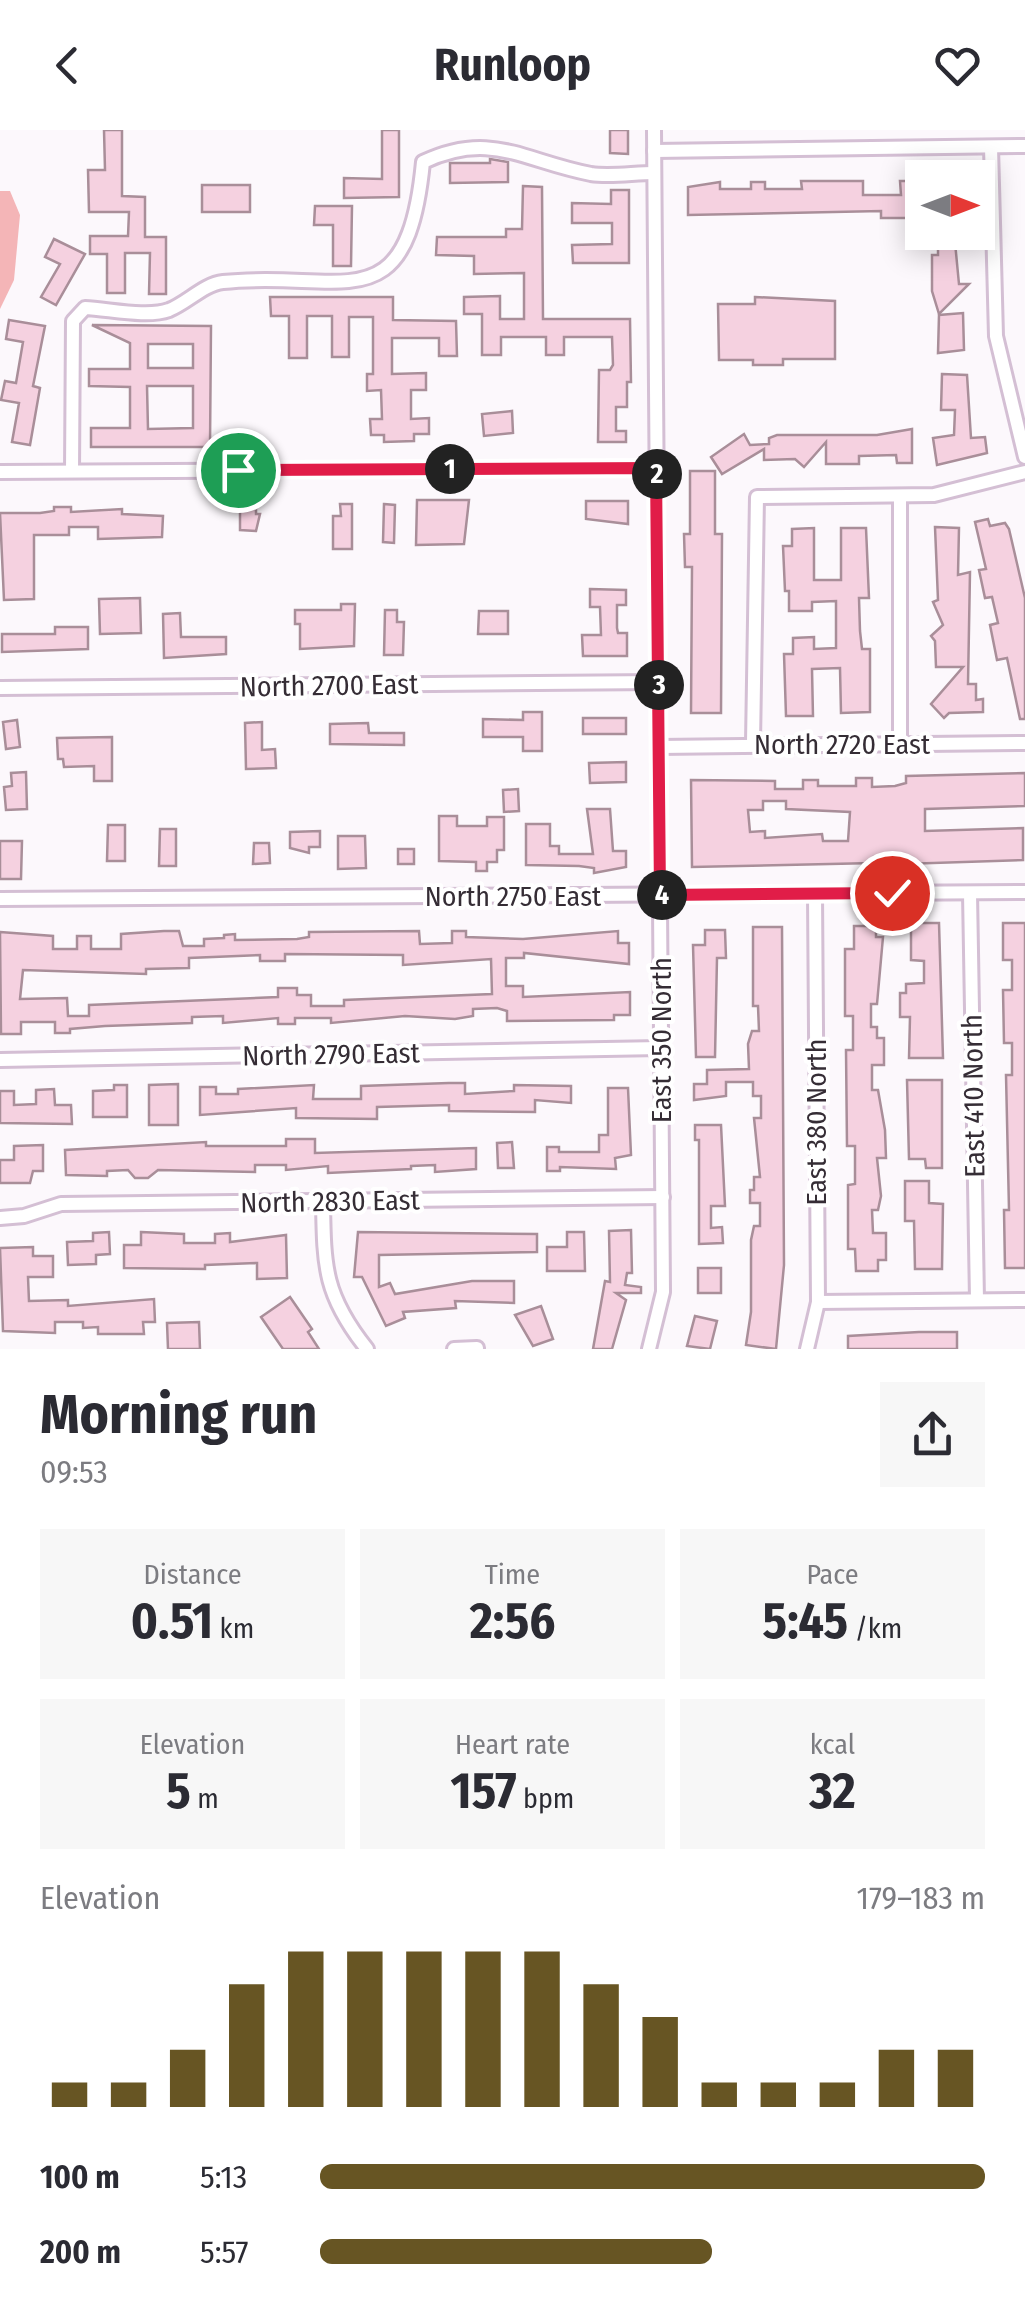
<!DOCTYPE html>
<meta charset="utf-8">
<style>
:root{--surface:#fff;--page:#f7f7f7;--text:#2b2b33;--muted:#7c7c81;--accent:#675523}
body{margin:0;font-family:"Fira Sans Condensed",sans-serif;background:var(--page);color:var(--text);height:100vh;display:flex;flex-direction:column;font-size:38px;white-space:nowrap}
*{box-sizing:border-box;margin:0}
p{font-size:32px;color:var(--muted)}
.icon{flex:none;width:55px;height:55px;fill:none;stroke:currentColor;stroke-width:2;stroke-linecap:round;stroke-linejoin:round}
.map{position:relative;height:1219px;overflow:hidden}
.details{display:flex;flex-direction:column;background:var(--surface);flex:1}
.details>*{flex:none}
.needle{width:65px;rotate:90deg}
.tools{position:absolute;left:905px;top:30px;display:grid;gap:20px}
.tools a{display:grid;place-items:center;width:90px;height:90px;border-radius:0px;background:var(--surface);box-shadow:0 5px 25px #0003;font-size:50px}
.pin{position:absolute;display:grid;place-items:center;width:85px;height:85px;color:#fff;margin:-42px;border:5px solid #fff;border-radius:50%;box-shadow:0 2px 10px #0007}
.km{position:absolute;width:50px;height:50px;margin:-25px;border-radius:50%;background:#222;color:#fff;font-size:28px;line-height:50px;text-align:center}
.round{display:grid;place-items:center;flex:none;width:105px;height:105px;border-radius:0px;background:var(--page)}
.overview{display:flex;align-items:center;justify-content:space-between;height:170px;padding:0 40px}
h1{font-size:55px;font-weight:700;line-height:75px}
.figures{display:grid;grid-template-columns:repeat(3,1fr);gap:15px;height:170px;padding:10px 40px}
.figures div{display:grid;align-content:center;border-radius:0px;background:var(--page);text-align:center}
.figures b{font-size:50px;font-weight:700}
.figures small{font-size:28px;font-weight:400}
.figures p{font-size:28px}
.chart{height:280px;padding:20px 40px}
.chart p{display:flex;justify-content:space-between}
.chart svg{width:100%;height:180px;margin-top:10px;stroke:var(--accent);stroke-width:6}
ul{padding:0 40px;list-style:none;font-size:32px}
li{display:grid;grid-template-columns:160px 120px 1fr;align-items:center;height:75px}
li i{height:25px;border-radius:12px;background:var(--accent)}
header{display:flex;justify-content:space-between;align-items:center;height:130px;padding:0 40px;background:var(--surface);font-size:45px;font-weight:700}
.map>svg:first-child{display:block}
.green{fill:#f4b5b7}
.building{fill:#f5d1e0;stroke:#a98e99;stroke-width:2.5;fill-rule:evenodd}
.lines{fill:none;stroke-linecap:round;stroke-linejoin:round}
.minor-casing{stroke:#d4bfd4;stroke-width:18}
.minor{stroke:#fff;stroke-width:12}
.route-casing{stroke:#fff;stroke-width:20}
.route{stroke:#e11d48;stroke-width:12}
.labels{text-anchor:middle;stroke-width:8;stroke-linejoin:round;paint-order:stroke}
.street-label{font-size:28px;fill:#352d35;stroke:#fff}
</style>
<header><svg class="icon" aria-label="back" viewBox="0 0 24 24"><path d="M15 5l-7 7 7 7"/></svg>Runloop<svg class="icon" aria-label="heart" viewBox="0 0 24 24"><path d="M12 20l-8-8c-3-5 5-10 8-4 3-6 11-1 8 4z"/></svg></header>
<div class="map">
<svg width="1025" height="1219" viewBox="0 0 1025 1219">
<rect width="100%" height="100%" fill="#fcf8fc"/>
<!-- green -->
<path class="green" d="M 0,61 L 10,61 L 20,85 L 14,150 L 0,179 Z"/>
<!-- building -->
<g class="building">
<path d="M 104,0 L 122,0 L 122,66 L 145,67 L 145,107 L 166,107 L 166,164 L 149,164 L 150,123 L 125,123 L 125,163 L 107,163 L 107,124 L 90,124 L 90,106 L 128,106 L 129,82 L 89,82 L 88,40 L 105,40 Z"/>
<path d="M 382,0 L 399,0 L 399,67 L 344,68 L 344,48 L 382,49 Z"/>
<path d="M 610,0 L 628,0 L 628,24 L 610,23 Z"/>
<path d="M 490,29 L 508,32 L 508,52 L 450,53 L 450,33 L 490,33 Z"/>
<path d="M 801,51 L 863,51 L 863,65 L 901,65 L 900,51 L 916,51 L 916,88 L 881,88 L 881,81 L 688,85 L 688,57 L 720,52 L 720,59 L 751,59 L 751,52 L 765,52 L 765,59 L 802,59 Z"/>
<rect x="202" y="55" width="48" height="27"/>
<path d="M 523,56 L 542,57 L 543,189 L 630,189 L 631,252 L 627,252 L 627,277 L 616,277 L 616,301 L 626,301 L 626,312 L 598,312 L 599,240 L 610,240 L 613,235 L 612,207 L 564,207 L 564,225 L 546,225 L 546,207 L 501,207 L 501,225 L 482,225 L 482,184 L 464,184 L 464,167 L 500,166 L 500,189 L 524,189 L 524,143 L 474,144 L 474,126 L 436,125 L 437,107 L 506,107 L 506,99 L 522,99 Z"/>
<path d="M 611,60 L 629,60 L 629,133 L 573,133 L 572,115 L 612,114 L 612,93 L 572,93 L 572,73 L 611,74 Z"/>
<path d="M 315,76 L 352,76 L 351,136 L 333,136 L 333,95 L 314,95 Z"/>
<path d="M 938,102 L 954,102 L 959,154 L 969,154 L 939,184 L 932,161 L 932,125 L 938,125 Z"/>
<path d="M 54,109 L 85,124 L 56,175 L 41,167 L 60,134 L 45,127 Z"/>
<path d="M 270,167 L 393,167 L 393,190 L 456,191 L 457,226 L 439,226 L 439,208 L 392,208 L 392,244 L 426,243 L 426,260 L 411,260 L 411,289 L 429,288 L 429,304 L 414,304 L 414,311 L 384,312 L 384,305 L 371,305 L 370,289 L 382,289 L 381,260 L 367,261 L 367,244 L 373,244 L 373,187 L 349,187 L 349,227 L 332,227 L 332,186 L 307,186 L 307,228 L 289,228 L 289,186 L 271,186 Z"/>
<path d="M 755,167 L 835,171 L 835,229 L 783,229 L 783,235 L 753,235 L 753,230 L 719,230 L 718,174 L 755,174 Z"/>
<path d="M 963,183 L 964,220 L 938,223 L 939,185 Z"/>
<path d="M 9,190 L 45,196 L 33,256 L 40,258 L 30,315 L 12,312 L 19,273 L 1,270 L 5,251 L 16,253 L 23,212 L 6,209 Z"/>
<path d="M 92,195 L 211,196 L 210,317 L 91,317 L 91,298 L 130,298 L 130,257 L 89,256 L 89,239 L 130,239 L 130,213 ZM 148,214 L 193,214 L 193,238 L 148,238 ZM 147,256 L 193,256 L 193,298 L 148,299 Z"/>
<path d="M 942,244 L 967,245 L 971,308 L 985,307 L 987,323 L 937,335 L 933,308 L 954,305 L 955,280 L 941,280 Z"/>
<path d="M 512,281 L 513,303 L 484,306 L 482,284 Z"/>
<path d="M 912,299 L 912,333 L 897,333 L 896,325 L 859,326 L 859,334 L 826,334 L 826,312 L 804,337 L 795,329 L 764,330 L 764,319 L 722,344 L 711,327 L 744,304 L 750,315 L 769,314 L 769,308 L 777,305 L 877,305 Z"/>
<path d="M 690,341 L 715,341 L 715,404 L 722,404 L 721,583 L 691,583 L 692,437 L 685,437 L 684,404 L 690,404 Z"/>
<path d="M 417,370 L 469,370 L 464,414 L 416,415 Z"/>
<path d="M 586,371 L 628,371 L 628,394 L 586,389 Z"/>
<path d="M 340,374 L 352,374 L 352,419 L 333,419 L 333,386 L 341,386 Z"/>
<path d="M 384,374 L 395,375 L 394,413 L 383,412 Z"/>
<path d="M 240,375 L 256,375 L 256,384 L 260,384 L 256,401 L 240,400 Z"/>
<path d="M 54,377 L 71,377 L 71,382 L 122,379 L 122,384 L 163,386 L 162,407 L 98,409 L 98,397 L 69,397 L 69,405 L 34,405 L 34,469 L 4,470 L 0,383 L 40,383 L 54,381 Z"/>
<path d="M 988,389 L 990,396 L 1005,393 L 1009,399 L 1025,468 L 1025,589 L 1020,589 L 1007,528 L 997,530 L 990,495 L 998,493 L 992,467 L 985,468 L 979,440 L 986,439 L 975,392 Z"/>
<path d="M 935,397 L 959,398 L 958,445 L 970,442 L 968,554 L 976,554 L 976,570 L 983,569 L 983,582 L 949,583 L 944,588 L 931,574 L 963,537 L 936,537 L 935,511 L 931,506 L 943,495 L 933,472 L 938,470 Z"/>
<path d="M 814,398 L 814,450 L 841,450 L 841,398 L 866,398 L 869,468 L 859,468 L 860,501 L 862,519 L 870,519 L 870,582 L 841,583 L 840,538 L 812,539 L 813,586 L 786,586 L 784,524 L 793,524 L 793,508 L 814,507 L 814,519 L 836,518 L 836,471 L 812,472 L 812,481 L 789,481 L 789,461 L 785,461 L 783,416 L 792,416 L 792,399 Z"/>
<path d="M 590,459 L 626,460 L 626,475 L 617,475 L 617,498 L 618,503 L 627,503 L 627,526 L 583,526 L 582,505 L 601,505 L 600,477 L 590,477 Z"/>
<path d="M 140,468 L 141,503 L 100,504 L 99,469 Z"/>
<path d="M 341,474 L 355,474 L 354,516 L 300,519 L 300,494 L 295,494 L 295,480 L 341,480 Z"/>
<path d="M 385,480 L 397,480 L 397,492 L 404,492 L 403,525 L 384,525 Z"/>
<path d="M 479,481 L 508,481 L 508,504 L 478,504 Z"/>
<path d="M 180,483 L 181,507 L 226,507 L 226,524 L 164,528 L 163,484 Z"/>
<path d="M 55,497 L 88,497 L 88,519 L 2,522 L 2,504 L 55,504 Z"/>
<path d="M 523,582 L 542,582 L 542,621 L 523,621 L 523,607 L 483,607 L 483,589 L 523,590 Z"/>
<rect x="583" y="588" width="43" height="16"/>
<path d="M 17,590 L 20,617 L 6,619 L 3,592 Z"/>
<path d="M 262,592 L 262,620 L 275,619 L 276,638 L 246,639 L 245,593 Z"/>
<path d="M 368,593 L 369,603 L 404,603 L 404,615 L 330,614 L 330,594 Z"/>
<path d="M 112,607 L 112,651 L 94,651 L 94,636 L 64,637 L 63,629 L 58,629 L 57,608 Z"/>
<path d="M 626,632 L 626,652 L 590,653 L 589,633 Z"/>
<path d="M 26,642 L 27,679 L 6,680 L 4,657 L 12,656 L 11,643 Z"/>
<path d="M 1025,643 L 1025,676 L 925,679 L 925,701 L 1023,698 L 1023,730 L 903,734 L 903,727 L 874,727 L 874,733 L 692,737 L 691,650 L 775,651 L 775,659 L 803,659 L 803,650 L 818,650 L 818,656 L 856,656 L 856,648 L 872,648 L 872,657 L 895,656 L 906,653 L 906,646 ZM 763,671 L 786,671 L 786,679 L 850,682 L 848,711 L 823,711 L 822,704 L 765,708 L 765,701 L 750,702 L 748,680 L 763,680 Z"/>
<path d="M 518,659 L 519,681 L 504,682 L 503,660 Z"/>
<path d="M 587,679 L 610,679 L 613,721 L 626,721 L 626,737 L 594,743 L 594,738 L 579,736 L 526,735 L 526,694 L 550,694 L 550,716 L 559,716 L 559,724 L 593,724 Z"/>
<path d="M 439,686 L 457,686 L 457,696 L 487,696 L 487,687 L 504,687 L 504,720 L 497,720 L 497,732 L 487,732 L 487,741 L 476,741 L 476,732 L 439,731 Z"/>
<path d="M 108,695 L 125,695 L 125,731 L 107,731 Z"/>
<path d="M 160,699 L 176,699 L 176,736 L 159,736 Z"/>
<path d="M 320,701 L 320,717 L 309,717 L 309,723 L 290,718 L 290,702 Z"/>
<path d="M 338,706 L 365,706 L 366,738 L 338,739 Z"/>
<path d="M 0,711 L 22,711 L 21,749 L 0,749 Z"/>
<path d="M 254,713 L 269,713 L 270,733 L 253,734 Z"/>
<rect x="398" y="719" width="16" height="15"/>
<path d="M 911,793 L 939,793 L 943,928 L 909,928 L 910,887 L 900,887 L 900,863 L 906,863 L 906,854 L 924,853 L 924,831 L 911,830 Z"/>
<path d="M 1003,793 L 1025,793 L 1025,1138 L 1005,1138 L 1004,1080 L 1009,1080 L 1006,945 L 1012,945 L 1012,913 L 1004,913 L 1003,860 L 1012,860 L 1012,830 L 1003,830 Z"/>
<path d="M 854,796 L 876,796 L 876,807 L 883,807 L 877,874 L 871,874 L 871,897 L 877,897 L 877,908 L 884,908 L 884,935 L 872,935 L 872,960 L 878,960 L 885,1000 L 886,1028 L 877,1028 L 881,1066 L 878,1080 L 872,1080 L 873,1103 L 886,1103 L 886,1130 L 878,1130 L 878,1141 L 856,1141 L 855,1119 L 848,1119 L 848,1055 L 855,1054 L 855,1016 L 847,1016 L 846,920 L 853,920 L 853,886 L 845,886 L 845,819 L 854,819 Z"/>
<path d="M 753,797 L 782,797 L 784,1135 L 776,1219 L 746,1215 L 751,1182 L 751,1110 L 754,1096 L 760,1096 L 760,1073 L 750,1073 L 750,1060 L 754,1060 L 754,1047 L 760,1047 L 754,988 L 761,988 L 761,966 L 753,966 L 753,952 L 726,952 L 726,966 L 694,970 L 694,954 L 707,954 L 707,940 L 749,939 L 748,914 L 752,901 L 759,901 L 758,876 L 753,876 Z"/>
<path d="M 705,800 L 725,800 L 726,828 L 717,828 L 715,927 L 696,927 L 693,815 L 705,815 Z"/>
<path d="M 164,801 L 179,801 L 183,816 L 204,816 L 204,809 L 224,808 L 224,805 L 235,804 L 235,810 L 297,809 L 309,807 L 309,802 L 419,801 L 420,814 L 452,813 L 452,801 L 466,801 L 466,807 L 523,809 L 618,801 L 618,813 L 629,813 L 629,834 L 524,823 L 524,828 L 506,828 L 506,856 L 523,856 L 523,867 L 630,862 L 630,885 L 614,885 L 614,890 L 507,891 L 507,881 L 497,878 L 473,879 L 473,886 L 455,889 L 405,886 L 331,893 L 331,888 L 295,888 L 295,894 L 278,894 L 278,888 L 223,893 L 223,886 L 192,887 L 192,893 L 105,896 L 70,899 L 70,903 L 55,903 L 55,892 L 21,892 L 21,904 L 1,904 L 0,802 L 53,806 L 53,819 L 77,819 L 77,806 L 91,806 L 91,819 L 121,819 L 121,804 ZM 285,824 L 403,825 L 403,835 L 491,829 L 492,864 L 344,870 L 344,876 L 311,876 L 311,865 L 297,865 L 297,858 L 278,858 L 278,867 L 89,875 L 89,886 L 68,886 L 67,868 L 20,869 L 23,840 L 146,844 L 146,839 L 189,838 L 189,828 L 260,825 L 260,831 L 285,831 Z"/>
<path d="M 907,950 L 942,950 L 942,1038 L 926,1038 L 925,1029 L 909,1029 Z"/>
<path d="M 449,953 L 465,953 L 465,964 L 514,961 L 514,955 L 571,956 L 571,973 L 535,970 L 535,982 L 449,981 L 449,975 L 377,977 L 377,989 L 296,988 L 296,978 L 200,985 L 200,957 L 216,957 L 216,964 L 238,964 L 238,959 L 314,955 L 313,969 L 361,969 L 361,956 Z"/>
<path d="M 178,954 L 178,995 L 149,995 L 149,955 Z"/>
<path d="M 114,955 L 127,955 L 127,987 L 93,987 L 93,961 L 114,960 Z"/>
<path d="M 608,958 L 628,958 L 631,1025 L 615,1028 L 616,1039 L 560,1037 L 560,1041 L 547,1041 L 547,1017 L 559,1017 L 559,1022 L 599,1022 L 599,1005 L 608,1005 Z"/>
<path d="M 54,959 L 55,975 L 71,975 L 72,994 L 0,993 L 0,961 L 14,961 L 14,975 L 36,974 L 36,960 Z"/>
<path d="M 695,995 L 721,995 L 725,1076 L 711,1076 L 711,1098 L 722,1097 L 723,1113 L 699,1114 L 699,1010 L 695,1010 Z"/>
<path d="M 286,1009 L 315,1009 L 315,1023 L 476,1018 L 476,1039 L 435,1042 L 435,1035 L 411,1036 L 411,1039 L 328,1043 L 328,1036 L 286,1040 L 286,1035 L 255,1035 L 255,1042 L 158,1040 L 148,1048 L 135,1048 L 128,1040 L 107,1041 L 107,1046 L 66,1045 L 65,1020 L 206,1012 L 206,1016 L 286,1016 Z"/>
<path d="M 512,1012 L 514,1038 L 498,1038 L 497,1013 Z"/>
<path d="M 43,1015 L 43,1041 L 33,1041 L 30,1053 L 0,1053 L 0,1030 L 14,1030 L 14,1016 Z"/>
<path d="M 905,1051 L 929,1051 L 929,1073 L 943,1074 L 942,1139 L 915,1139 L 914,1091 L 905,1091 Z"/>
<path d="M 631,1100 L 632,1143 L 627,1143 L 625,1155 L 641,1157 L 641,1163 L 616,1163 L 626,1170 L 612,1219 L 593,1219 L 605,1151 L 610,1152 L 609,1101 Z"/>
<path d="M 109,1102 L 110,1124 L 96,1125 L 96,1134 L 68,1135 L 67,1112 L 93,1111 L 93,1103 Z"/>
<path d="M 141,1102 L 184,1104 L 184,1113 L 215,1113 L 215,1104 L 230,1103 L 230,1112 L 286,1105 L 287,1148 L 257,1149 L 257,1133 L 205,1135 L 205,1139 L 124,1138 L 124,1115 L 141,1115 Z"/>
<path d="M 358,1102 L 537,1104 L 537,1122 L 379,1125 L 379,1157 L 390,1153 L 395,1164 L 472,1151 L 514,1151 L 514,1173 L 455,1171 L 456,1178 L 403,1182 L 405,1188 L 386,1196 L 362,1147 L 354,1147 Z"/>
<path d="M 567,1102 L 584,1102 L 585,1141 L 547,1141 L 547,1117 L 567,1117 Z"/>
<path d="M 33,1117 L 33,1126 L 53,1126 L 53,1147 L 28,1147 L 29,1171 L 68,1170 L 68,1176 L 154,1169 L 155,1192 L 143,1192 L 144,1204 L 98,1204 L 98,1197 L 83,1198 L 83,1192 L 55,1192 L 55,1203 L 3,1201 L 0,1118 Z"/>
<rect x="698" y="1138" width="23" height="25"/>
<path d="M 290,1167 L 312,1199 L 308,1202 L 319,1219 L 283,1219 L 261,1187 Z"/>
<path d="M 541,1176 L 553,1209 L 533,1216 L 515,1185 Z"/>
<path d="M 695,1186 L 717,1191 L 710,1219 L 687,1216 Z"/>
<path d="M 199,1192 L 200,1219 L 168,1219 L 167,1193 Z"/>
<path d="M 919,1202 L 957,1202 L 957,1219 L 848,1219 L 848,1206 Z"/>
</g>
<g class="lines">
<defs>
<g id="minor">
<path d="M 991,17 L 996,206 L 1025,327"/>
<path d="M 654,21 L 1025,16"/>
<path d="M 72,341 L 73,191 L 85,178 C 109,179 147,188 169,180 C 187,173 204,154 223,152 C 342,139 407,197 423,32 C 491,0 523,31 591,44 C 610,47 634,43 654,43"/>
<path d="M 0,342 L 657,338"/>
<path d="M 900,367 L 900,613"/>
<path d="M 0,558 L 658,552"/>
<path d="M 753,613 L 757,367 L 934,365 L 1025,342"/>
<path d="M 659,617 L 1025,613"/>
<path d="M 970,763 L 977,1170"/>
<path d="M 0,769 L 1025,762"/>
<path d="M 0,930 L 661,918"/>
<path d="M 323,1071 C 324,1137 324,1165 367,1219"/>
<path d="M 0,1088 L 24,1086 L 61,1074 L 663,1067"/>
<path d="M 818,1172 L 1025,1170"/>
<path d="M 454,1219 L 477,1218"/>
<path d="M 649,1219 L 663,1162 L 654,0"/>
<path d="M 807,1219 L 818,1172 L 815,764"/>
</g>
</defs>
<!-- minor casing -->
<use href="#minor" class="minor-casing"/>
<!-- minor -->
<use href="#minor" class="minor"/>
</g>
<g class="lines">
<defs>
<path id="route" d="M 238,340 L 656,338 L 660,765 L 892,763"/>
</defs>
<!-- route casing -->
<use href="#route" class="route-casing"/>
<!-- route -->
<use href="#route" class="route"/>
</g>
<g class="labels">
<!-- street labels -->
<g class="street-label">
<text transform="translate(329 555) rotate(-1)" y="10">North 2700 East</text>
<text x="842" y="624">North 2720 East</text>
<text x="513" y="776">North 2750 East</text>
<text transform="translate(661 910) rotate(-90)" y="10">East 350 North</text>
<text transform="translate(331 924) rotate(-1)" y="10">North 2790 East</text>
<text transform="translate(973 966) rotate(-91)" y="10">East 410 North</text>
<text transform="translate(816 992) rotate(-90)" y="10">East 380 North</text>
<text transform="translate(330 1071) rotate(-1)" y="10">North 2830 East</text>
</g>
</g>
</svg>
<div class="tools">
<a><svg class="needle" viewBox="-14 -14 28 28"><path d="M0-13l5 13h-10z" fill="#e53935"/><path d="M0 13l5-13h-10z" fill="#7c7c81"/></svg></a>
</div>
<div class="pin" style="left:238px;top:340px;background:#1e9e55"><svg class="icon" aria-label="arrive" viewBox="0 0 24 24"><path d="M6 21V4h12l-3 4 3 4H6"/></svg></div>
<div class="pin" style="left:892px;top:763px;background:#d93025"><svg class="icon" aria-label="check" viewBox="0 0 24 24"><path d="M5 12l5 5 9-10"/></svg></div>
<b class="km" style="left:450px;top:339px">1</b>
<b class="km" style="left:657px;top:344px">2</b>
<b class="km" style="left:659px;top:555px">3</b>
<b class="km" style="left:662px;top:765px">4</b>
</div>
<section class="details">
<div class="overview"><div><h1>Morning run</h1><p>09:53</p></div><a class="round"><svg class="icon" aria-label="share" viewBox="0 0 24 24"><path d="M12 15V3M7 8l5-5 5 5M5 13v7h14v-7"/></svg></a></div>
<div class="figures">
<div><p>Distance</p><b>0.51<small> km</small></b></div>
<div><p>Time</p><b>2:56</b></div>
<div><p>Pace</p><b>5:45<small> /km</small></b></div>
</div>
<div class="figures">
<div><p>Elevation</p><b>5<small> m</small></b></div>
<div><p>Heart rate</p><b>157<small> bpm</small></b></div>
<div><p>kcal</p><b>32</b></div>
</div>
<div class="chart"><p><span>Elevation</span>179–183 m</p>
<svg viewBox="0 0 160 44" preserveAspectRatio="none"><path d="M5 44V38M15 44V38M25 44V30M35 44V14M45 44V6M55 44V6M65 44V6M75 44V6M85 44V6M95 44V14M105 44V22M115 44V38M125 44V38M135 44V38M145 44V30M155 44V30"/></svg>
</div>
<ul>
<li><b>100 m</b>5:13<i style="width:100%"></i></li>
<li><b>200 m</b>5:57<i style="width:59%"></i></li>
</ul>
</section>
